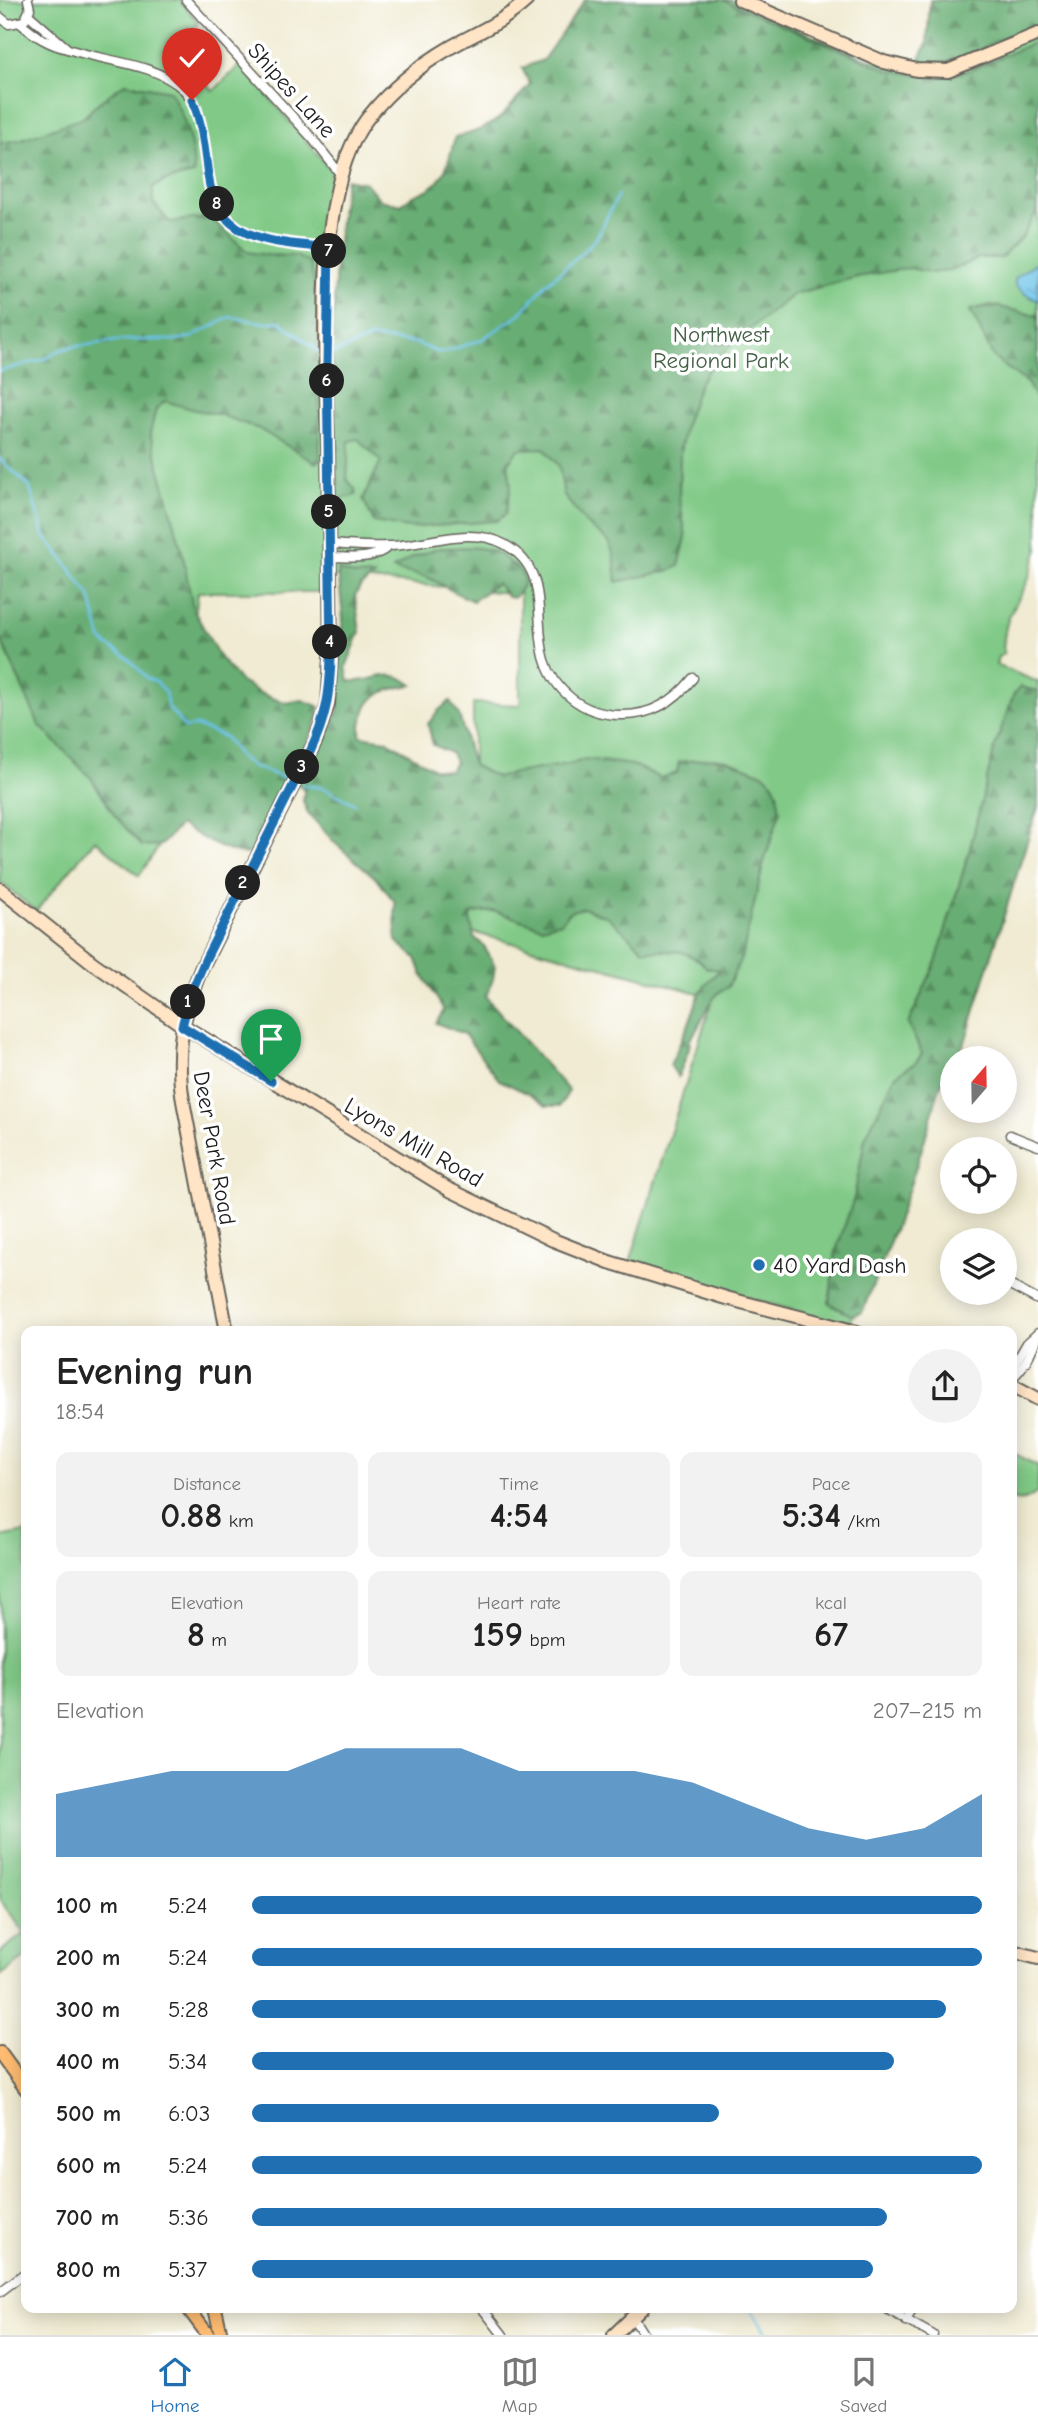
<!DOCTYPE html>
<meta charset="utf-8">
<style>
:root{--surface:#fff;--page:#f2f2f2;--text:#222;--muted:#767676;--line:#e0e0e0;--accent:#1f6fb2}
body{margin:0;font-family:"Comic Neue",sans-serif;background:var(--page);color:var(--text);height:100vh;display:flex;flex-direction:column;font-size:26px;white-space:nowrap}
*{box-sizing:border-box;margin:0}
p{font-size:23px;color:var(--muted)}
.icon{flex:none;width:38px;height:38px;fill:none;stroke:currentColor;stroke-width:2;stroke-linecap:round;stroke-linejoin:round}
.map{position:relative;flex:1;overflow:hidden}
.details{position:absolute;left:21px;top:1326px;width:996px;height:987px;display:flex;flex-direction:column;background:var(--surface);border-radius:14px;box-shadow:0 4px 18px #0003}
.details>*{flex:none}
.needle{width:46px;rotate:20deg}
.controls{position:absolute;left:940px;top:1046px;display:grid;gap:14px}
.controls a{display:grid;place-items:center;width:77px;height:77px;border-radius:50%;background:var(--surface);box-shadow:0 4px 18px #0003;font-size:35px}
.pin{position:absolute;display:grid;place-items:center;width:60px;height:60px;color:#fff;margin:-72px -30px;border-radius:50% 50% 50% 0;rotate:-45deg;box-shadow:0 0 7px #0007}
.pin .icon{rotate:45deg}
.km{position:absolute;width:35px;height:35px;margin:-18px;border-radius:50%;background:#222;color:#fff;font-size:19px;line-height:35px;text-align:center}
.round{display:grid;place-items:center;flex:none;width:74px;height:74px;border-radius:37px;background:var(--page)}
.summary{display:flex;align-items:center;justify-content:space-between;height:119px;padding:0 35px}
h1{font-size:38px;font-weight:600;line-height:52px}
.stats{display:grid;grid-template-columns:repeat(3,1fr);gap:10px;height:119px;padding:7px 35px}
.stats div{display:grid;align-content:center;border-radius:14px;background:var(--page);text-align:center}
.stats b{font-size:35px;font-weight:600}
.stats small{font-size:19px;font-weight:400}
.stats p{font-size:19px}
.chart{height:196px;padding:14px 35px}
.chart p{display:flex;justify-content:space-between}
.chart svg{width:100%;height:126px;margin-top:7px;fill:var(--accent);opacity:.7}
ul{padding:0 35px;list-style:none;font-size:23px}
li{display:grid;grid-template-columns:112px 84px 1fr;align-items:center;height:52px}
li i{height:18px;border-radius:9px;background:var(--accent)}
.tabs{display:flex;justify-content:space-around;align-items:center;height:98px;border-top:2px solid var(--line);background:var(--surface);font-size:19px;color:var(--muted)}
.tabs a{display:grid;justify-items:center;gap:4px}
.tabs .current{color:var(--accent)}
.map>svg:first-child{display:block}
.green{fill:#80c986;stroke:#4e7251;stroke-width:2}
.forest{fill:url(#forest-firs);stroke:#426448;stroke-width:2}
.water{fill:url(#water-ripples);stroke:#447082;stroke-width:2}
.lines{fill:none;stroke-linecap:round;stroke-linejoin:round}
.stream{stroke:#6cc3e9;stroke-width:2.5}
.street-casing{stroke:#66645c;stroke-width:11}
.secondary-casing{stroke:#66645c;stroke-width:16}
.primary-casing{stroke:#66645c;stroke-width:16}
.street{stroke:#fff;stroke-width:8}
.secondary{stroke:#ffe4c6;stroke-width:12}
.primary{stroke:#febb71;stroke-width:12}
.route-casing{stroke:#fff;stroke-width:14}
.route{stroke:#1f6fb2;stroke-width:9}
.poi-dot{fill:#1f6fb2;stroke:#fff;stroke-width:2.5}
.labels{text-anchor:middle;stroke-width:7;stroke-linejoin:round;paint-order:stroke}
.street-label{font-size:23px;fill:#1c1c1c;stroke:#fff}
.park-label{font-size:23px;fill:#446146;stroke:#fff}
.poi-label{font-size:23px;fill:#1c1c1c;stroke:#fff;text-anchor:start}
</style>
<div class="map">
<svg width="1038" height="2335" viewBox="0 0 1038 2335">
<defs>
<pattern id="forest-firs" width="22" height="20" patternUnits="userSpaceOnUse" patternTransform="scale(1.75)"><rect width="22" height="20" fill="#68ad73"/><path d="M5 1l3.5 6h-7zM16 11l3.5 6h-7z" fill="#558c5e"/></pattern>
<pattern id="water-ripples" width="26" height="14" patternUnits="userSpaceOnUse" patternTransform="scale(1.75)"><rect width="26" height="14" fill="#6cc3e9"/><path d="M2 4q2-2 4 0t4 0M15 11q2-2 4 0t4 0" fill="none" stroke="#5da7c7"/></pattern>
</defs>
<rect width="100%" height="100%" fill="#fff"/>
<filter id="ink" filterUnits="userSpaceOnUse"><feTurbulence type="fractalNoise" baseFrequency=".0143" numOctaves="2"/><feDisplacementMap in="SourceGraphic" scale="14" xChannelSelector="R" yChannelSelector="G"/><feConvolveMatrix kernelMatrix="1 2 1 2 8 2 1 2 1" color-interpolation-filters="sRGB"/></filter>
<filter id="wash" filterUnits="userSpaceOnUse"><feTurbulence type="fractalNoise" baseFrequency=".00686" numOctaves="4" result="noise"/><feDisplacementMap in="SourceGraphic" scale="28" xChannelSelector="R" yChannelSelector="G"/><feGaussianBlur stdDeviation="1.57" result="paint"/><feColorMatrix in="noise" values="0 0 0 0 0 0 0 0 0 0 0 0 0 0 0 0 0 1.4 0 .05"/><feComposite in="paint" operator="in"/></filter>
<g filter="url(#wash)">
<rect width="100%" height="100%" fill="#f0ebd2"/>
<!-- green -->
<g class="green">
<path d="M 0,0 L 180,0 L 199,23 L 175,48 L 213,91 L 241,64 L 331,170 C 335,184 326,193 324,206 C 318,243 313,292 323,327 L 355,283 L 604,0 L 731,0 L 863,57 L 925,75 L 940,0 L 1038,0 L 1038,549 C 1033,563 1030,579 1023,591 C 1008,616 1004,624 1003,654 L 998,657 L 996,665 L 1038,682 L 1038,808 L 849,1325 L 804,1314 L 630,1262 L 713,997 L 405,914 L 298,783 L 308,763 L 473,778 L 473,703 L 520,705 L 520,594 L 326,576 L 326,592 L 198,592 L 171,828 L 139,876 L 95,840 L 36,911 L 0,882 Z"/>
<path d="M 1012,1452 L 1038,1466 L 1038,1492 C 1030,1498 1022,1503 1012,1499 Z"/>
<path d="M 26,1532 L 26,1957 L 0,1976 L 0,1952 L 25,1933 L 0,1900 L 0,1537 Z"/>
</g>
<!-- forest -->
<g class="forest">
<path d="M 585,0 L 723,0 L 889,70 L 937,78 L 965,72 L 1038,41 L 1038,210 L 1022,237 L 1001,258 L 979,258 L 954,269 L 933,273 L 910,268 L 857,277 L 794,294 L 736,340 L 715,362 L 700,382 L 685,425 L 680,454 L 679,497 L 686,537 L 679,566 L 668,571 L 617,582 L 614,556 L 609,542 L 586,523 L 564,496 L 559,466 L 544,448 L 519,449 L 508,463 L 511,487 L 506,514 L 496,521 L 408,528 L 374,522 L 363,499 L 381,461 L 358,439 L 349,441 L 347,480 L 355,489 L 356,495 L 334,501 C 333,393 328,286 346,179 L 366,183 L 380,200 L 401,205 C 409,197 415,195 425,191 C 447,181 449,158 455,137 C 493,130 508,113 530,84 L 522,68 L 543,60 Z"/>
<path d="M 930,0 L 1038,0 L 1038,26 L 1007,36 L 961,59 L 916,66 L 927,44 Z"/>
<path d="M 125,83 L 170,91 C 185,117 194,143 194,174 L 168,180 L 153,187 L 153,203 L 170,222 L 209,217 L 248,252 L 267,255 L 296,256 L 310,263 L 317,295 L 320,460 L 316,463 L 259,429 L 218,414 L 195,410 L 165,401 L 156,409 L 150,433 L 182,551 L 193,609 L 220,658 L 241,682 L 264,695 L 286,703 L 302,700 L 320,707 L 318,718 L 305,749 L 250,854 C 225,854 201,837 180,825 L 161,845 L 142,846 L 115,816 L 91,778 L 39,725 L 0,637 L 0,143 L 19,140 L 83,118 L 98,103 Z"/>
<path d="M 991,305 L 1038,316 L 1038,402 L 1027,383 L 994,358 L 970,310 Z"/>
<path d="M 438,548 C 455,548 477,545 493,551 C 500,554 525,572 524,580 C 524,586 517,595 513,598 L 508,597 L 497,583 L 473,601 C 456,594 446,587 431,579 C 418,573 406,574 393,569 L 411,558 Z"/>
<path d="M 338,570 L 354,575 L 374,576 L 360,587 L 355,596 L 360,632 L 346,667 L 349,681 C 378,683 386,665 413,685 C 377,690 362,697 360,736 L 386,740 L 434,769 L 450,771 L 455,762 L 451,753 L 433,745 L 428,724 L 439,710 L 450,701 L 459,715 L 473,765 L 498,778 L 509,774 L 574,763 L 585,759 L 633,765 L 661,778 L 677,773 L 679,762 L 713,758 L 727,760 L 764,774 L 773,783 L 777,792 L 780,812 L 764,862 L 742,956 L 728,987 C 707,995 704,1025 690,1039 L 689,1049 L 678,1077 L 670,1065 L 688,1026 L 700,992 L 719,970 L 707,968 L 699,960 L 682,952 L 644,950 L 608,917 L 584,908 L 571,911 L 561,922 L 542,927 L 494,911 L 473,913 L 470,919 L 474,937 L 484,946 L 495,966 L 493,979 L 486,997 L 569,1091 L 560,1106 L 546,1106 L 527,1093 L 499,1080 L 464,1034 L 436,1023 L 444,1010 L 422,974 L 416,958 L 396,941 L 395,902 L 378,880 L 335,843 L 308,813 L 303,801 L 305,782 L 314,759 L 338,712 L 339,644 L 343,619 Z"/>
<path d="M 1020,687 L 1038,691 L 1038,806 L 965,1042 L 955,1059 L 952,1059 C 951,1070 941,1081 938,1093 C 918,1168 892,1240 862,1312 L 852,1316 L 829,1303 L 836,1251 L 854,1198 L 865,1138 L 894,1078 C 904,1067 914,1068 922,1054 L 908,1024 L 936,962 L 969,852 L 995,746 L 1014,694 Z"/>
</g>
<!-- water -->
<path class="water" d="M 1038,261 L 1038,301 L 1025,294 L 1015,285 L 1015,278 Z"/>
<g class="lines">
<!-- stream -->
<g class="stream">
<path d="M 332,354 L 372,338 L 416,343 L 437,352 L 445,352 L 481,340 L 520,314 L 547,283 L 580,255 L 597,237 L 618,195"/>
<path d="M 0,371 L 45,359 L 60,350 L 72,347 L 124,340 L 175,340 L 192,337 L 230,317 L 266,323 L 279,321 L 320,352"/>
<path d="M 0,459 L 29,486 L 45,538 L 57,551 L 90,596 L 101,639 L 107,645 L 128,658 L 148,679 L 156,682 L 165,692 L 168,707 L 185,728 L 197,726 L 225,737 L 240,757 L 252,766 L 284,778"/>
<path d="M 302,785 L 324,788 L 355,804"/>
<path d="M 750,2308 C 757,2316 761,2330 770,2335"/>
</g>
</g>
</g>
<g filter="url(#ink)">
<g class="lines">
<defs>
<g id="street">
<path d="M 186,0 L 312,138 L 341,175"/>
<path d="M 0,17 L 9,24 L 24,21 L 30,9 L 28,0"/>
<path d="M 20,23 C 35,36 49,45 68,49 L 29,15"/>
<path d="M 68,49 C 105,62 154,62 184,90 C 197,103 201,121 203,139 C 205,155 206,172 210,187 C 226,245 281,243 329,248"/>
<path d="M 329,544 C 349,545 369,547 388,546 C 425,546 468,525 504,544 C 568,579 512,651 571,698 C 585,709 602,715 620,715 C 651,716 674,702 693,678"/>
<path d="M 329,557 C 350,557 372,561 388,547"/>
<path d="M 1010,1135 L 1038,1146"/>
<path d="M 1004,1282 L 1038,1300"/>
<path d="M 1012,1369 L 1027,1343 L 1037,1334"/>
<path d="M 1012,1378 C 1025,1367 1033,1349 1038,1333"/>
<path d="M 0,2292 L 26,2272"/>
<path d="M 482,2308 L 503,2335"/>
<path d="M 885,2308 L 933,2335"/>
<path d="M 633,2318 L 644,2335"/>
<path d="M 906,2321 L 913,2308"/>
</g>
<g id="secondary">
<path d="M 740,0 L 884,62 L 917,70 L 948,71 L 1038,34"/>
<path d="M 0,889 L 93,963 L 182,1025 L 448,1189 L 553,1240 L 609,1262 L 726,1298 L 857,1332"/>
<path d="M 227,1332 L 183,1101 C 175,1050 182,1016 201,969 L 316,740 L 328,704 L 331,657 C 330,586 329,516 328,445 C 326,355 312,186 370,115 C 392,88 422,64 451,47 C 478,32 505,21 527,0"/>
<path d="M 1012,1385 L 1038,1399"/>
<path d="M 1012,1951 L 1038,1958"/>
<path d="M 614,2335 L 642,2308"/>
</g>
<g id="primary">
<path d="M 0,2053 L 26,2089"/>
<path d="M 188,2308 L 208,2335"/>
<path d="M 215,2308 L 221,2335"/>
</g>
</defs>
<!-- street casing -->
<use href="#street" class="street-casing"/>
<!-- secondary casing -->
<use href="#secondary" class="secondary-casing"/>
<!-- primary casing -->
<use href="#primary" class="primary-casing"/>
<!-- street -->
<use href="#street" class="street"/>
<!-- secondary -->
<use href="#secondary" class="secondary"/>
<!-- primary -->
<use href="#primary" class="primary"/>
</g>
</g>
<g class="lines" filter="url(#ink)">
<defs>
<path id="route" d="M 192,100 C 203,124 204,149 208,175 C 217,243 274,242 329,248 L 327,363 L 331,657 C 330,695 326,718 310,752 L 206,958 L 191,993 L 182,1026 L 271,1081"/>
</defs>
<!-- route casing -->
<use href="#route" class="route-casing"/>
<!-- route -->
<use href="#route" class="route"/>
</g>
<!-- markers -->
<circle class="poi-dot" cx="759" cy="1265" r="7"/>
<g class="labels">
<!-- street labels -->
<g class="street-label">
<text transform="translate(292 90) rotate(48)" y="8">Shipes Lane</text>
<text transform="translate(414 1142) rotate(30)" y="8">Lyons Mill Road</text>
<text transform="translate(215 1148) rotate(80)" y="8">Deer Park Road</text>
</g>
<!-- park labels -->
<g class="park-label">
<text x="721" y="342">Northwest<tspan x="721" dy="26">Regional Park</tspan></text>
</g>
<!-- poi labels -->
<g class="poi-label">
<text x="773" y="1273">40 Yard Dash</text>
</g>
</g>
</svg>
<div class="controls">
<a><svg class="needle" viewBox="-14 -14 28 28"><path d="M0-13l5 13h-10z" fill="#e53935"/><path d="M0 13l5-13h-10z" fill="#767676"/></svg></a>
<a><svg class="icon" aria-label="locate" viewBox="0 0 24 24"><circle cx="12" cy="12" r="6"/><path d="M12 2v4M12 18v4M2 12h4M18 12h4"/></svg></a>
<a><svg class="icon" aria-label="layers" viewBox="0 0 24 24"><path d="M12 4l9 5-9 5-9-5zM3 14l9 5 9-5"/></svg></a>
</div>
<div class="pin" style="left:271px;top:1081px;background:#1e9e55"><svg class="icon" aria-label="arrive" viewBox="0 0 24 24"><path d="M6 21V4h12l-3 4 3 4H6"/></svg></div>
<div class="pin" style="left:192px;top:100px;background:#d93025"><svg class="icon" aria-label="check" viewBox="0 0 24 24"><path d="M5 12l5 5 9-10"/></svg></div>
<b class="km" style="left:188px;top:1002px">1</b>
<b class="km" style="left:243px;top:883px">2</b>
<b class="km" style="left:302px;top:767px">3</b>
<b class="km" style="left:330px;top:642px">4</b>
<b class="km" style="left:329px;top:512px">5</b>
<b class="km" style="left:327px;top:381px">6</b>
<b class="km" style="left:329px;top:251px">7</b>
<b class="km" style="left:217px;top:204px">8</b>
<section class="details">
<div class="summary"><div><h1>Evening run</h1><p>18:54</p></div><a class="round"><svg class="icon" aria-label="share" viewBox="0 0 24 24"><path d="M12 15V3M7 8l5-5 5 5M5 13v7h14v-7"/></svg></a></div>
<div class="stats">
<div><p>Distance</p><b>0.88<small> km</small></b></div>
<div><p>Time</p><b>4:54</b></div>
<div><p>Pace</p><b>5:34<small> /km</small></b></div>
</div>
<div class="stats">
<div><p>Elevation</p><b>8<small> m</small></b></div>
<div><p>Heart rate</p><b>159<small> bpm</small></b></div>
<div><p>kcal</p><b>67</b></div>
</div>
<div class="chart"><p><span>Elevation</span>207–215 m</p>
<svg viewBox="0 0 160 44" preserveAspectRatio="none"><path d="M0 44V22L10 18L20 14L30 14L40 14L50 6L60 6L70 6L80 14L90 14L100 14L110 18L120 26L130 34L140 38L150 34L160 22V44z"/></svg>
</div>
<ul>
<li><b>100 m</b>5:24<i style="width:100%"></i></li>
<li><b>200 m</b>5:24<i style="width:100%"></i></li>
<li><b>300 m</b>5:28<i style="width:95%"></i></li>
<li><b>400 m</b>5:34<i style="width:88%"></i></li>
<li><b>500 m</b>6:03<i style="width:64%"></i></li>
<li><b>600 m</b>5:24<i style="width:100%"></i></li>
<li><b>700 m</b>5:36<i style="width:87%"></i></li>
<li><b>800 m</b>5:37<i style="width:85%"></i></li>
</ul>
</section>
</div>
<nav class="tabs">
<a class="current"><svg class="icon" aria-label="home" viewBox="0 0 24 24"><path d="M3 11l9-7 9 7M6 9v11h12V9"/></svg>Home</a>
<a><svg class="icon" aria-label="map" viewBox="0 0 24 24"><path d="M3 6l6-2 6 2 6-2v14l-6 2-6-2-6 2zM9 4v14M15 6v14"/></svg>Map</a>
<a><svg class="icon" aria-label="saved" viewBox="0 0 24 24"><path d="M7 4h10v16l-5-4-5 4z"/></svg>Saved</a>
</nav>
